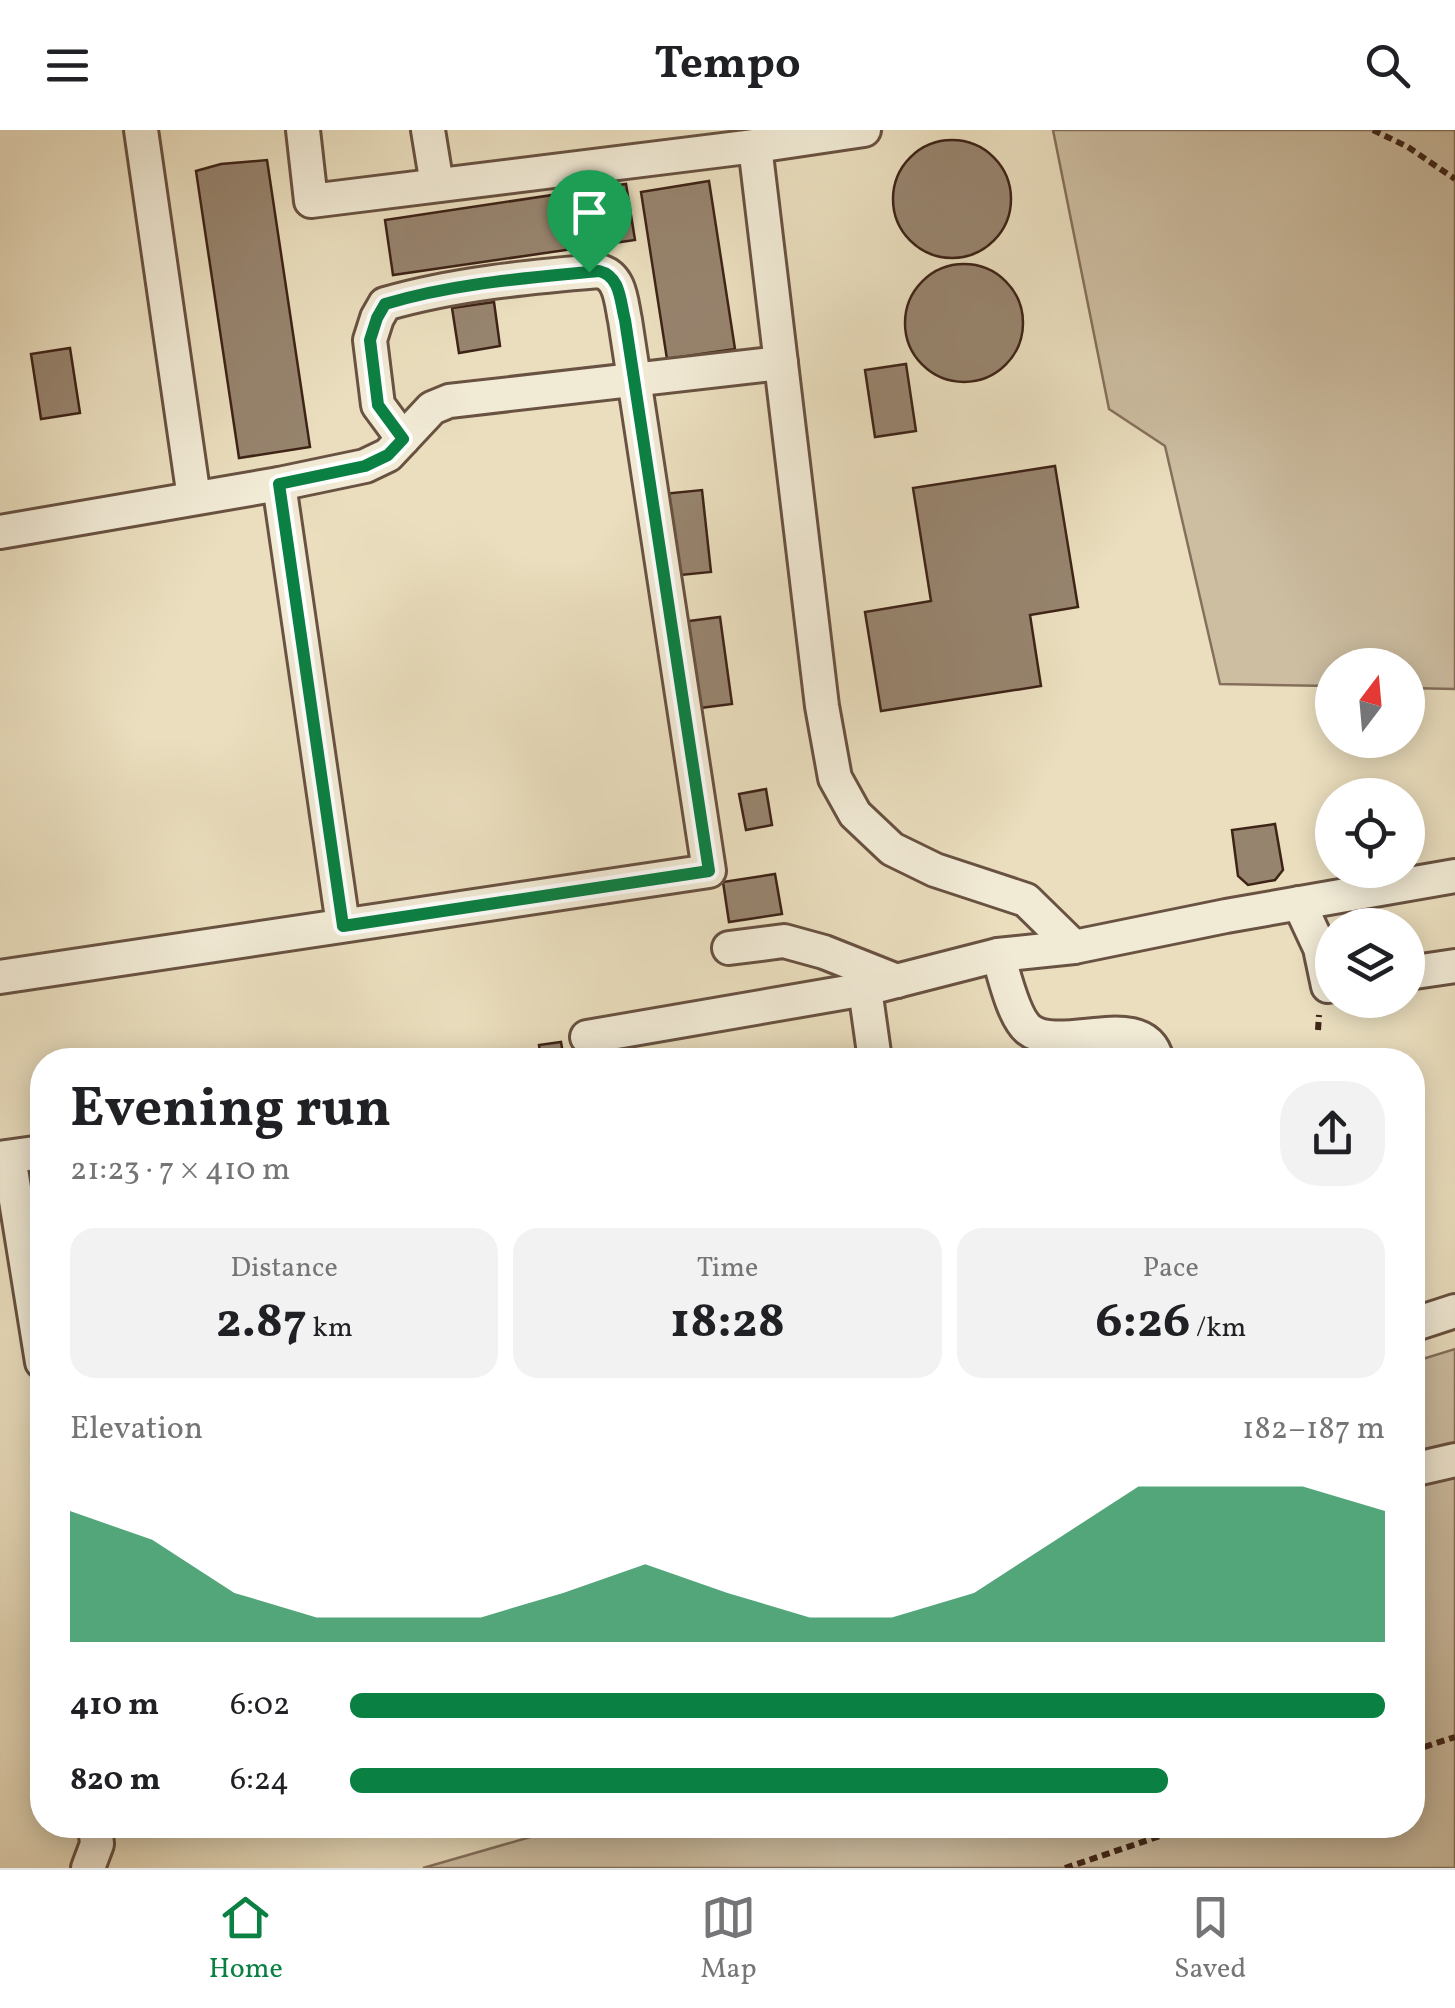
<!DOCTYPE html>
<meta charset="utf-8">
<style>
:root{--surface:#fff;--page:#f2f2f2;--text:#202124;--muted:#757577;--line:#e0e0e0;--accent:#0b8043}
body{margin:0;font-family:Vollkorn,serif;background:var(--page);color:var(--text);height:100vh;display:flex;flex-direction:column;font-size:38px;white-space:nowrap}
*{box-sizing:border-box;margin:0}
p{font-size:32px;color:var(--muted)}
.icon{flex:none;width:55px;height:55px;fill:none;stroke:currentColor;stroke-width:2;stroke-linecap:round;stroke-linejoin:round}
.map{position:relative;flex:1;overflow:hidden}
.panel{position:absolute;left:30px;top:918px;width:1395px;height:790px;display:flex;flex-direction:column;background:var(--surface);border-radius:40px;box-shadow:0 5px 25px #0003}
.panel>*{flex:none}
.needle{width:65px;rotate:16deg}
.buttons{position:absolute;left:1315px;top:518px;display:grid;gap:20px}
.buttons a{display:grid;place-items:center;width:110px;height:110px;border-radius:50%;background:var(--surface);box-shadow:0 5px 25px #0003;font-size:50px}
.pin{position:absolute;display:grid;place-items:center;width:85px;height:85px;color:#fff;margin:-102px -42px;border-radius:50% 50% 50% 0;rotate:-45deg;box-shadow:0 0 10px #0007}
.pin .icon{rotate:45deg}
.round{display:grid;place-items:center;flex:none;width:105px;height:105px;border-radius:40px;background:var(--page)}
.head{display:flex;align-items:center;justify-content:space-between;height:170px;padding:0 40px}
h1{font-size:55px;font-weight:700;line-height:75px}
.stats{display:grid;grid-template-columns:repeat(3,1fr);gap:15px;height:170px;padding:10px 40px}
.stats div{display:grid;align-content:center;border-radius:25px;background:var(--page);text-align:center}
.stats b{font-size:50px;font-weight:700}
.stats small{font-size:28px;font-weight:400}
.stats p{font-size:28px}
.chart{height:280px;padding:20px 40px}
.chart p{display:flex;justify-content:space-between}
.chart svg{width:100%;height:180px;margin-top:10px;fill:var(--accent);opacity:.7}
ul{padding:0 40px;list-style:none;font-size:32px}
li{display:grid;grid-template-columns:160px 120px 1fr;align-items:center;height:75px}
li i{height:25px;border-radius:12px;background:var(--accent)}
header{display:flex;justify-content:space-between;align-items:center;height:130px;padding:0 40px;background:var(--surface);font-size:45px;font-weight:700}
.tabs{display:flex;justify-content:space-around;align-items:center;height:140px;border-top:2px solid var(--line);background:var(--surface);font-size:28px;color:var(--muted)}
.tabs a{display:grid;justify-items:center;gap:5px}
.tabs .active{color:var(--accent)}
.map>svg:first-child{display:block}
.green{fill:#cdbea2;stroke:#86705c;stroke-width:2.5}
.building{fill:#97846e;stroke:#3e2317;stroke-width:2.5}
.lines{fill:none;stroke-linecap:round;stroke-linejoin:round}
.minor-casing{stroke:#695241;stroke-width:38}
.path{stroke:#3e2317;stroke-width:6;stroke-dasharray:8 5;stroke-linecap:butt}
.minor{stroke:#f1ead5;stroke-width:32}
.route-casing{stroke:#fff;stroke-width:20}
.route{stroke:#0b8043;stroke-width:12}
</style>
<header><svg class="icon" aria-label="menu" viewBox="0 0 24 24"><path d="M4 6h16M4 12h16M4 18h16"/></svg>Tempo<svg class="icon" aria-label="search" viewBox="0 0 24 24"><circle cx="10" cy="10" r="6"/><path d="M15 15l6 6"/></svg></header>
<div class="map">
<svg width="1455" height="1738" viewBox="0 0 1455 1738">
<rect width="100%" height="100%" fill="#eadebe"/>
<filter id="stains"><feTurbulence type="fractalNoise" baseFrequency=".002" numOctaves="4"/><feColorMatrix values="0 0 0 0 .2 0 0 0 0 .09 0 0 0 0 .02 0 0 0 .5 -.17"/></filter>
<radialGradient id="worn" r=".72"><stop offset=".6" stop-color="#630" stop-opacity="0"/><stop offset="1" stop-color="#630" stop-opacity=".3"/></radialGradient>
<!-- green -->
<g class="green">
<path d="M 1053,0 L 1455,0 L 1455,559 L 1408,558 L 1408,535 L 1332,535 L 1332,556 L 1220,554 L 1165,316 L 1109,279 Z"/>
<path d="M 1455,1219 L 1455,1315 L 1413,1327 L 1413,1232 Z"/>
<path d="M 1455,1344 L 1455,1738 L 423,1738 L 572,1695 L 1412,1695 L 1413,1356 Z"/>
</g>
<!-- building -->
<g class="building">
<circle cx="952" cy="69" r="59"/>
<path d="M 267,30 L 310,317 L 239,328 L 196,41 L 221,34 Z"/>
<path d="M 709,51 L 735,219 L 667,229 L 641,62 Z"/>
<path d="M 626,54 L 635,110 L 393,145 L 385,90 Z"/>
<circle cx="964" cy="193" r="59"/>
<path d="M 494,172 L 500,216 L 459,223 L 452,178 Z"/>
<path d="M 70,218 L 80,283 L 41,289 L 31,224 Z"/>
<path d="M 906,234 L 916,301 L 875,307 L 865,240 Z"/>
<path d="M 1055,336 L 1078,477 L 1030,485 L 1041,556 L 881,581 L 865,482 L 931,471 L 913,358 Z"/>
<path d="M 702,360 L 711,442 L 671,446 L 662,364 Z"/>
<path d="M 720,487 L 732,574 L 692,579 L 681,492 Z"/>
<path d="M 766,659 L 772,695 L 746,700 L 739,664 Z"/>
<path d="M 1275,694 L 1283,740 L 1275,750 L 1248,755 L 1238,746 L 1232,700 Z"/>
<path d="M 775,744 L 782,784 L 729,792 L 723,752 Z"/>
<path d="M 561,912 L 564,930 L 541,930 L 539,915 Z"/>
</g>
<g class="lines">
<defs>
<g id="minor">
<path d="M 141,0 L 194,368"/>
<path d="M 303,0 L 311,71 L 755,16 L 822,576 L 835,648 L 855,684 L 892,719 L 935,740 L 1026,770 L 1074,817 L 1226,786 L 1455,746"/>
<path d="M 428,0 L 437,55"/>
<path d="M 755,16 L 864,0"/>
<path d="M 279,354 L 343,795"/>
<path d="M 0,402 L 279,354 L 365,336 L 388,325 L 432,278 L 449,271 L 781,233"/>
<path d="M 1299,773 L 1320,818 L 1328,856 L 1332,855"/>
<path d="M 729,818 L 784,811 L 824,822 L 897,851"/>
<path d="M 998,825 C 1004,844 1013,886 1028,899 C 1060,926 1144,876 1157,930"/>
<path d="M 1408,843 L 1455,836"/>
<path d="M 0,847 L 709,741 L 625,190 C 621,172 621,146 599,141 C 528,147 454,154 385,174 L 377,188 L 370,210 L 378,275 L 403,309"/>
<path d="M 865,859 L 875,930"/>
<path d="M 587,907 L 865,859 L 998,825 L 1074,817"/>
<path d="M 9,1027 L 42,1232"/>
<path d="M 0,1028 L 42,1022"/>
<path d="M 1412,1195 L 1455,1181"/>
<path d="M 1412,1340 L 1455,1330"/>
<path d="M 88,1738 L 97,1714 L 95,1695"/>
</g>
</defs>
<!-- minor casing -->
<use href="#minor" class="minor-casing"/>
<!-- path -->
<g class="path">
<path d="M 1373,0 L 1408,17 L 1455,49"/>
<path d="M 1318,900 L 1319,885"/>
<path d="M 1412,1621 L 1455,1607"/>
<path d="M 1065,1738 L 1193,1695"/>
</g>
<!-- minor -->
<use href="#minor" class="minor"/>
</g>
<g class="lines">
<defs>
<path id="route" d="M 599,141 C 621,146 620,172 625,190 L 709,741 L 343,796 L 279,354 L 365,336 L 388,325 L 403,309 L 378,275 L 370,210 L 377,188 L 385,174 C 454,153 528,148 599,141 Z"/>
</defs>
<!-- route casing -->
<use href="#route" class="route-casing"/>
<!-- route -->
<use href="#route" class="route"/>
</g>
<rect width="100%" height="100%" filter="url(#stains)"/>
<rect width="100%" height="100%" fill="url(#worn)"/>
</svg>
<div class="buttons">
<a><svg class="needle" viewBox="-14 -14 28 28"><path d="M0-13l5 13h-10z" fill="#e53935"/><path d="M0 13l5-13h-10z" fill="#757577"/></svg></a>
<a><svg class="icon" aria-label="locate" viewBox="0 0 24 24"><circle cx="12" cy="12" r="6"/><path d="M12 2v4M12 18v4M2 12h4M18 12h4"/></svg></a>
<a><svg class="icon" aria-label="layers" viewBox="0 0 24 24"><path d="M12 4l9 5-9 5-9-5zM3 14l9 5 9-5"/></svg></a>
</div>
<div class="pin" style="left:589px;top:142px;background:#1e9e55"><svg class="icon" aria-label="arrive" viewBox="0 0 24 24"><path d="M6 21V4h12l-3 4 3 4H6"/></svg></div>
<section class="panel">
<div class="head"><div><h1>Evening run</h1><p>21:23 · 7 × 410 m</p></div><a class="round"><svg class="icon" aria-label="share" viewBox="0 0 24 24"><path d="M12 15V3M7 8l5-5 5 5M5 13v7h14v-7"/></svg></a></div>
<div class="stats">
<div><p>Distance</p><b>2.87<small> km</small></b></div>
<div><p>Time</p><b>18:28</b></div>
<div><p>Pace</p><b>6:26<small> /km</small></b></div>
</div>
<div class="chart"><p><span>Elevation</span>182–187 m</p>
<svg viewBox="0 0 160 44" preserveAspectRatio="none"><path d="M0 44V12L10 19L20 32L30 38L40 38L50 38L60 32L70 25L80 32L90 38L100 38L110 32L120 19L130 6L140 6L150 6L160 12V44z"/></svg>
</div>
<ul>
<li><b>410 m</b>6:02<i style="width:100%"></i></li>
<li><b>820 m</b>6:24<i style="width:79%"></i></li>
</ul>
</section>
</div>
<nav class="tabs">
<a class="active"><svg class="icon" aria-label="home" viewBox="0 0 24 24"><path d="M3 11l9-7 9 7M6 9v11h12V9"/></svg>Home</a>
<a><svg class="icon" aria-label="map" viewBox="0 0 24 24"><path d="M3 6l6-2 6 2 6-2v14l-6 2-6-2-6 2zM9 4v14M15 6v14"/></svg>Map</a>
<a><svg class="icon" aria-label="saved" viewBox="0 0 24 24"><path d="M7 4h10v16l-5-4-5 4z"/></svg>Saved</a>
</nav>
